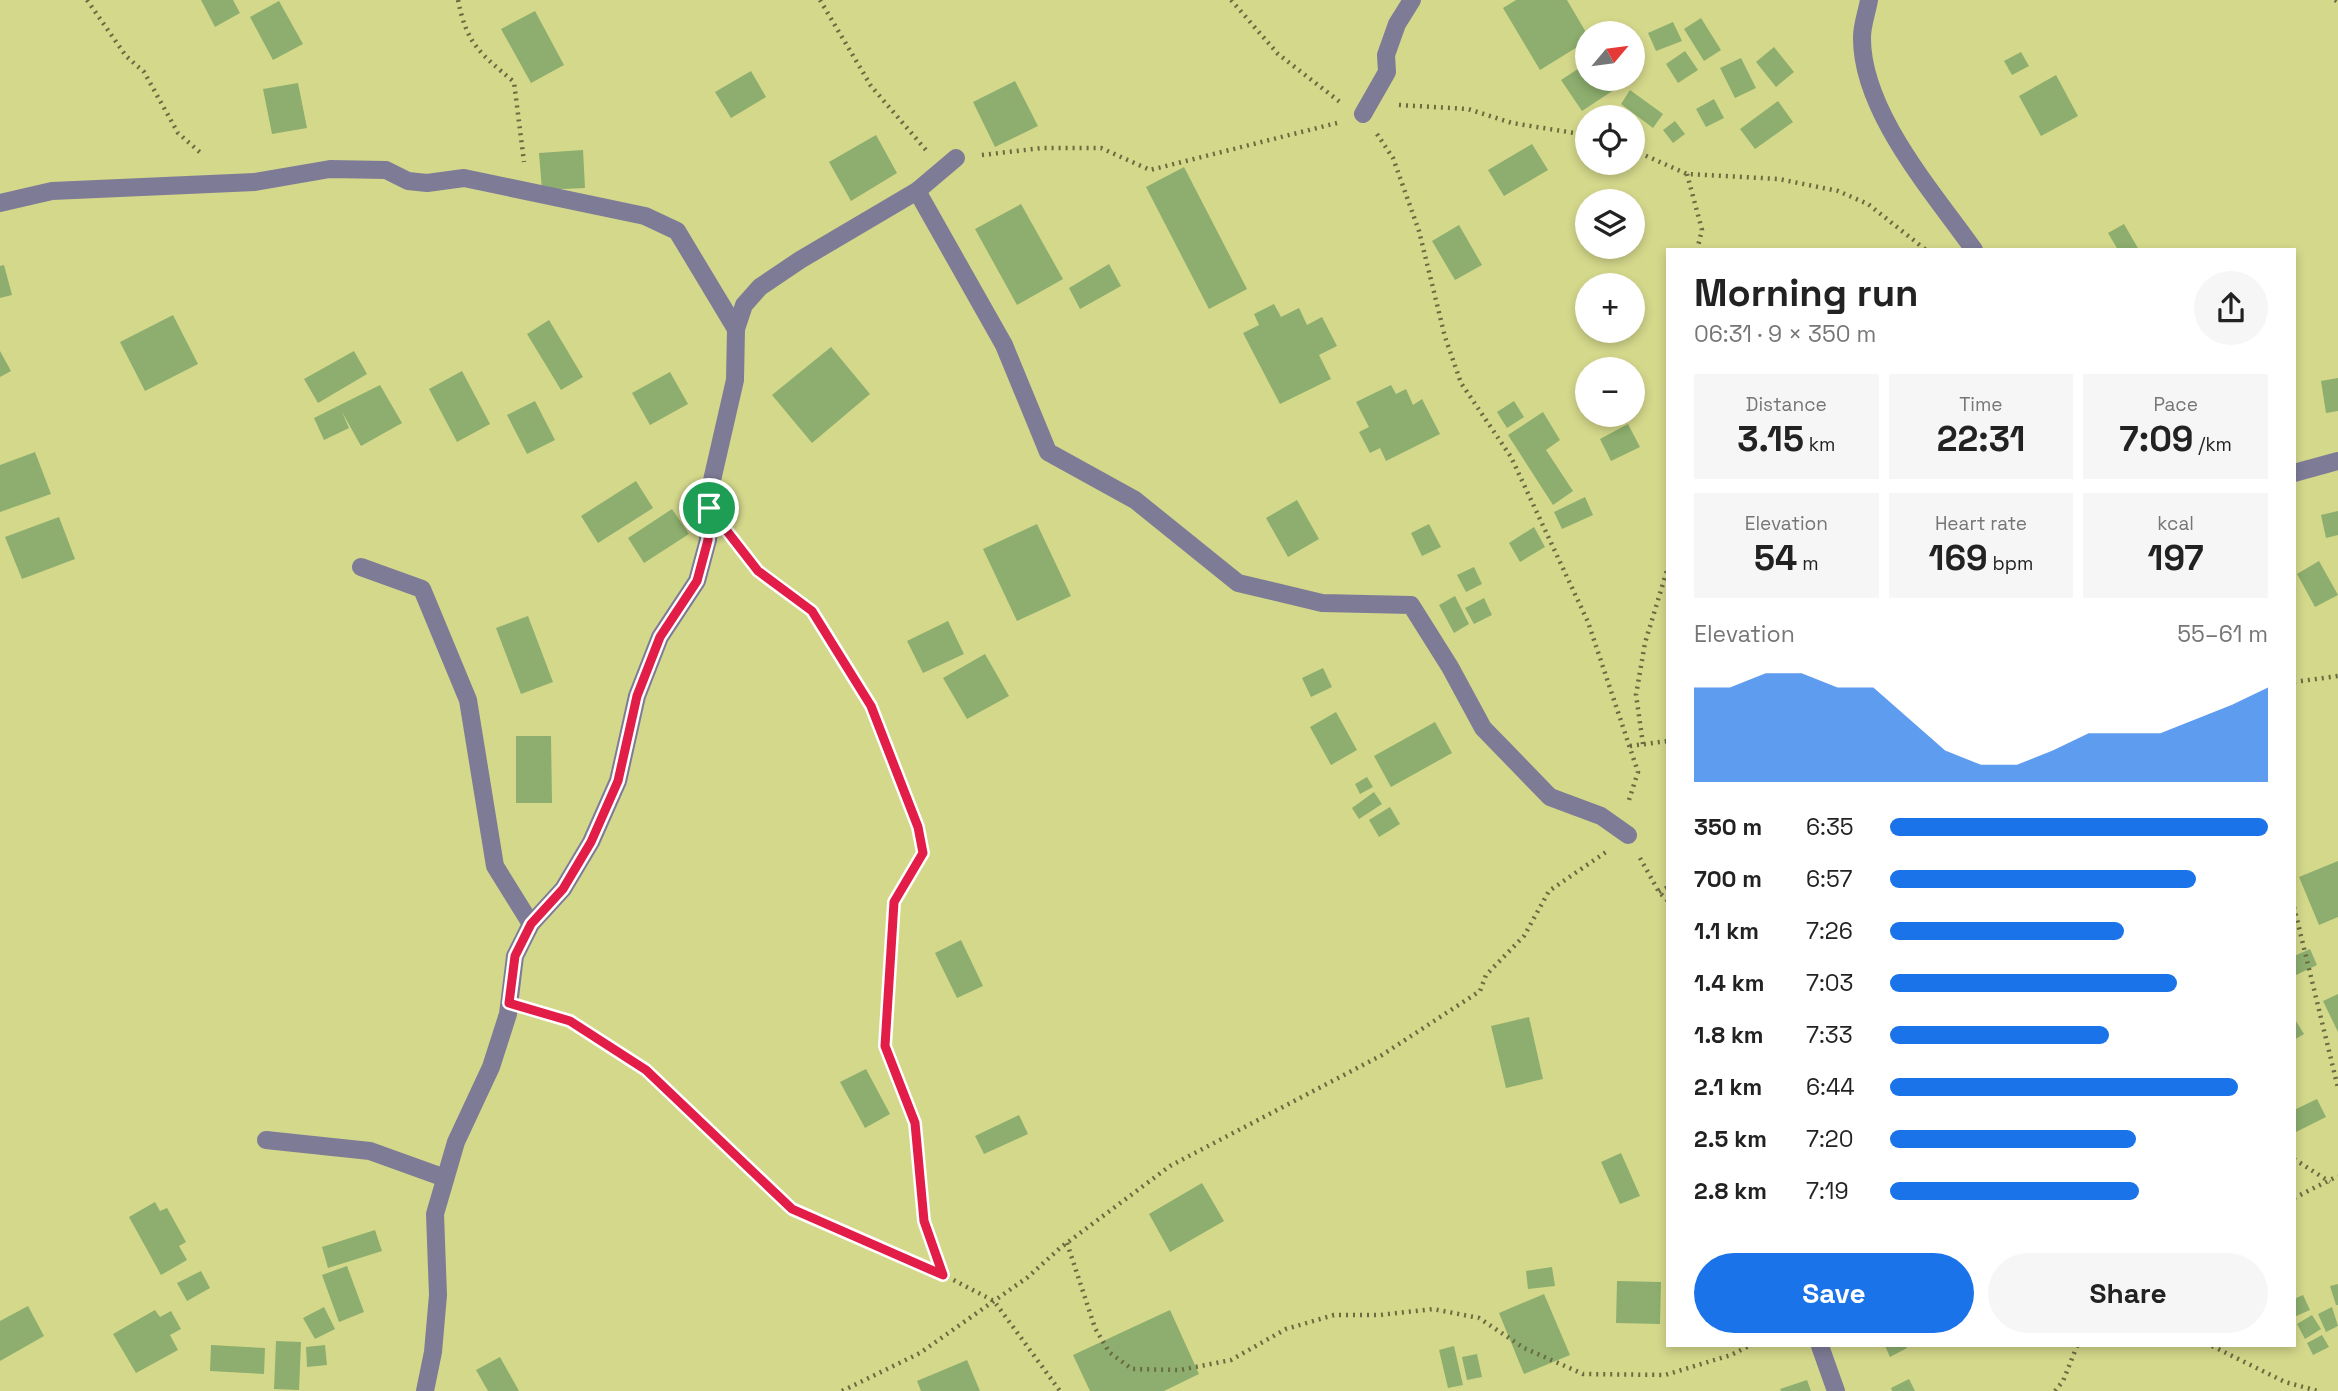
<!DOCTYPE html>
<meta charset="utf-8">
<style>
:root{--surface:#fff;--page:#f6f6f6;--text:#222;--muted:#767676;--accent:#1a73e8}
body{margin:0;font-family:"Space Grotesk",sans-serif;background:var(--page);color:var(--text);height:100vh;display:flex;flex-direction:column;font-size:26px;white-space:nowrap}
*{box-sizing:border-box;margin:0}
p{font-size:23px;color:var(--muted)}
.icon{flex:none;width:38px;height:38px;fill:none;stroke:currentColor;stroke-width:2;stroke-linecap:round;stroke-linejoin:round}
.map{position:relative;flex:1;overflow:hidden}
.side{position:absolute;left:1666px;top:248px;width:630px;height:1099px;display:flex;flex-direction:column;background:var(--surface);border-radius:0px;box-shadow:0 4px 10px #0003}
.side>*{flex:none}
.needle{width:46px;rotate:61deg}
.controls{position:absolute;left:1575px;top:21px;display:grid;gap:14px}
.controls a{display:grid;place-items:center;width:70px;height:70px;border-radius:50%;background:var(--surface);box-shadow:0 4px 10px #0003;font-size:35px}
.pin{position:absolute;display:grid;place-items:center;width:60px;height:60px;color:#fff;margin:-30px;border:4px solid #fff;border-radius:50%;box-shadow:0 2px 7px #0007}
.round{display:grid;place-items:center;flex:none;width:74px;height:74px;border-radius:37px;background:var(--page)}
.head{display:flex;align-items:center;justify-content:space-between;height:119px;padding:0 28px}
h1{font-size:38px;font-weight:600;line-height:52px}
.figures{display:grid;grid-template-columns:repeat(3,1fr);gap:10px;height:119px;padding:7px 28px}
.figures div{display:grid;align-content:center;border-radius:0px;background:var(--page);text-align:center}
.figures b{font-size:35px;font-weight:600}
.figures small{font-size:19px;font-weight:400}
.figures p{font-size:19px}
.chart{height:196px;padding:14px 28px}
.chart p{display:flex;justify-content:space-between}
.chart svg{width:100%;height:126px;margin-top:7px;fill:var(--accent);opacity:.7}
.primary-button{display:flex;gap:14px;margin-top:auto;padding:14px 28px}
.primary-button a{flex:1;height:80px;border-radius:42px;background:var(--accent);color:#fff;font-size:28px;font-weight:600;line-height:80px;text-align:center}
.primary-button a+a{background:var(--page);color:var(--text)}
ul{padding:0 28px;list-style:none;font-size:23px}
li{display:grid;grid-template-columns:112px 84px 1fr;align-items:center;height:52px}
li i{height:18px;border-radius:9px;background:var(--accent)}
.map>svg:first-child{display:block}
.building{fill:#8dae6e}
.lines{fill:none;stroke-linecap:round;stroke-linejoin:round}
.path{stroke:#696b40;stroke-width:4.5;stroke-dasharray:2 5;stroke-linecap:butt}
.minor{stroke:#7e7b97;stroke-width:18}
.route-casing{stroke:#fff;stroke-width:14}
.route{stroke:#e11d48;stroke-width:9}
</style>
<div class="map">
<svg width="2338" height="1391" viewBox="0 0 2338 1391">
<rect width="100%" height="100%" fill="#d4d88b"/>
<!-- building -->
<g class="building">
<path d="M 201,0 L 233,0 L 240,13 L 215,27 Z"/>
<path d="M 1516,0 L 1567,0 L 1587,34 L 1587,41 L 1540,70 L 1503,8 Z"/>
<path d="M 279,1 L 303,44 L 273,60 L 250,17 Z"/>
<path d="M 535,11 L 564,65 L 531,83 L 501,29 Z"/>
<path d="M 1701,18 L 1721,50 L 1704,61 L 1684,29 Z"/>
<path d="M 1673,22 L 1682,41 L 1656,51 L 1648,33 Z"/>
<path d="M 1774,47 L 1794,72 L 1776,87 L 1756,62 Z"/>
<path d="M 1685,51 L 1698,70 L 1678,83 L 1666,64 Z"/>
<path d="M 2021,52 L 2029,66 L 2012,75 L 2004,61 Z"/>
<path d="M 1741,58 L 1756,88 L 1735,98 L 1720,68 Z"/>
<path d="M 1587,63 L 1587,79 L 1615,79 L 1620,86 L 1582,111 L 1561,80 Z"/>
<path d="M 751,71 L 766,97 L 731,118 L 715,92 Z"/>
<path d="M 2056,75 L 2078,116 L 2041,136 L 2019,96 Z"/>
<path d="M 1015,81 L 1038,126 L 995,147 L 973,102 Z"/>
<path d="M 298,83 L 307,128 L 272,134 L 263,89 Z"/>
<path d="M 1630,90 L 1663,114 L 1653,128 L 1621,104 Z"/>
<path d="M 1714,99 L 1724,118 L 1706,127 L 1696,109 Z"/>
<path d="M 1778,101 L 1793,122 L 1755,149 L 1740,129 Z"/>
<path d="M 1675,121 L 1685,134 L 1673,143 L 1663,130 Z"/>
<path d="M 876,135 L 897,173 L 851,201 L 829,162 Z"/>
<path d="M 1532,144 L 1548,170 L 1504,196 L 1488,170 Z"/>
<path d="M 583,150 L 585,188 L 542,190 L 539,153 Z"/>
<path d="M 1184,167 L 1247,289 L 1209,309 L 1146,187 Z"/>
<path d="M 1021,204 L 1063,279 L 1017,305 L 975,229 Z"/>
<path d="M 2124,224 L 2139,250 L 2118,250 L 2108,233 Z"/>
<path d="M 1459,225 L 1482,265 L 1455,280 L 1432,241 Z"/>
<path d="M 1109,264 L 1121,286 L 1080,309 L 1069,288 Z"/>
<path d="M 4,265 L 12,295 L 0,298 L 0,266 Z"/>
<path d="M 1274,304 L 1281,317 L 1299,308 L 1307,325 L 1322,317 L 1337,346 L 1319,355 L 1331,379 L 1280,404 L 1243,333 L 1259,325 L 1254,314 Z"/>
<path d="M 173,315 L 198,364 L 145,391 L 120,342 Z"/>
<path d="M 549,320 L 583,377 L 561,390 L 527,334 Z"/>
<path d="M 831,347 L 870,394 L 812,443 L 772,395 Z"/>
<path d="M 0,351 L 11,371 L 0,377 Z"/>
<path d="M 354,351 L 367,374 L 318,403 L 304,379 Z"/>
<path d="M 462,371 L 490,424 L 457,442 L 429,389 Z"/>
<path d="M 670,372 L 688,404 L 650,425 L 632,393 Z"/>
<path d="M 2338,378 L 2338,411 L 2326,413 L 2321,381 Z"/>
<path d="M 380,385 L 402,423 L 361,446 L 342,412 L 349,428 L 324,440 L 314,418 Z"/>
<path d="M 1391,385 L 1396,394 L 1406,389 L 1413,405 L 1422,399 L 1440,434 L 1386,461 L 1380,448 L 1370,453 L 1359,432 L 1369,427 L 1356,402 Z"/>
<path d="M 535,401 L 555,440 L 527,454 L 507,415 Z"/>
<path d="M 1514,401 L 1524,417 L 1507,428 L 1497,412 Z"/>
<path d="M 1543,412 L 1560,440 L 1546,450 L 1573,491 L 1553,505 L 1508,435 Z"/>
<path d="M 1628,424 L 1640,447 L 1611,461 L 1600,439 Z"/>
<path d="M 35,452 L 51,494 L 0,512 L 0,465 Z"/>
<path d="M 636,481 L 653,508 L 598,543 L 581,516 Z"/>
<path d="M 1585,497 L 1593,515 L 1562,529 L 1554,512 Z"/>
<path d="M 1297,500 L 1319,539 L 1288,557 L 1266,518 Z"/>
<path d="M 672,509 L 689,534 L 644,563 L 628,538 Z"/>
<path d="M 2338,511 L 2338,535 L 2326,538 L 2321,515 Z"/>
<path d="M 59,517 L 75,559 L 22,579 L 5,537 Z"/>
<path d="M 1037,524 L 1071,596 L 1017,621 L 983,549 Z"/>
<path d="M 1429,524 L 1441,547 L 1422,556 L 1411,533 Z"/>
<path d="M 1534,527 L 1545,547 L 1520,562 L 1509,543 Z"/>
<path d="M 2319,561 L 2338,595 L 2315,607 L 2297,574 Z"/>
<path d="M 1474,567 L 1482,584 L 1466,592 L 1457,575 Z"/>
<path d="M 1455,596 L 1469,624 L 1454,633 L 1439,605 Z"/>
<path d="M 1484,598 L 1492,615 L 1474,624 L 1465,608 Z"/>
<path d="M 528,616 L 553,682 L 521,694 L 496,628 Z"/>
<path d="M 948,621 L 964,654 L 923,673 L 907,641 Z"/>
<path d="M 985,654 L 1009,696 L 967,719 L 943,678 Z"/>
<path d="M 1323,668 L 1332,687 L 1311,697 L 1302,678 Z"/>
<path d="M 1336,712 L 1357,750 L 1331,765 L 1310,727 Z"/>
<path d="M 1435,722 L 1452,753 L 1391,787 L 1374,756 Z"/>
<path d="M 516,736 L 551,736 L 552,803 L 516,803 Z"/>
<path d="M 1367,777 L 1373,787 L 1360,794 L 1355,784 Z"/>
<path d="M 1374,792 L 1382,804 L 1359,819 L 1352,808 Z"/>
<path d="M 1390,807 L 1400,824 L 1379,837 L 1369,820 Z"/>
<path d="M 2338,861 L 2338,917 L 2319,925 L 2299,877 Z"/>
<path d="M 961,940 L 983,986 L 957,998 L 935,953 Z"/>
<path d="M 2310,949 L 2317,965 L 2294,976 L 2294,956 Z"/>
<path d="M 2338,994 L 2338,1032 L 2323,1001 Z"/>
<path d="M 1529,1017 L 1543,1079 L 1506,1088 L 1491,1026 Z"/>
<path d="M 2294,1018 L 2304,1034 L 2294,1040 Z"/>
<path d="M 866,1069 L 890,1114 L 865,1128 L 840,1082 Z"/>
<path d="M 2317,1099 L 2326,1117 L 2294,1133 L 2294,1110 Z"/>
<path d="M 1019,1115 L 1028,1134 L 984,1154 L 975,1136 Z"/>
<path d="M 1621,1153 L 1640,1196 L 1620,1204 L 1601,1162 Z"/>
<path d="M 1202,1183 L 1224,1221 L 1170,1252 L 1149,1214 Z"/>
<path d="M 155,1202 L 160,1211 L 167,1208 L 186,1242 L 179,1246 L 187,1260 L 161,1275 L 129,1217 Z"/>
<path d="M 375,1230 L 382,1251 L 328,1268 L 322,1247 Z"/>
<path d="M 347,1266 L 364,1312 L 339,1322 L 322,1275 Z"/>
<path d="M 1552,1267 L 1555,1286 L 1528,1289 L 1526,1271 Z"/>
<path d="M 201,1271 L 210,1288 L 187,1301 L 177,1283 Z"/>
<path d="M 1617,1281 L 1661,1282 L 1660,1324 L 1616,1323 Z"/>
<path d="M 2338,1284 L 2338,1305 L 2336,1305 L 2330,1286 Z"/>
<path d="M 1544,1294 L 1570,1355 L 1524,1374 L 1499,1313 Z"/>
<path d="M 2303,1295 L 2310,1310 L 2294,1317 L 2294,1299 Z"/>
<path d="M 28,1306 L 44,1336 L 0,1361 L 0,1321 Z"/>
<path d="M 324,1307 L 335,1329 L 315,1339 L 303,1318 Z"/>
<path d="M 2332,1307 L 2338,1326 L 2326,1332 L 2318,1314 Z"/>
<path d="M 155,1310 L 160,1317 L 171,1311 L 181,1329 L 170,1335 L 178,1350 L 136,1373 L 113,1334 Z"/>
<path d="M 1170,1310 L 1199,1374 L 1164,1391 L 1090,1391 L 1073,1355 Z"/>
<path d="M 2312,1315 L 2321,1329 L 2305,1339 L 2297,1324 Z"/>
<path d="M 2322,1335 L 2329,1347 L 2313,1355 L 2307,1343 Z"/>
<path d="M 276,1341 L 301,1342 L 299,1390 L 274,1389 Z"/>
<path d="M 211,1345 L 265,1348 L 264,1374 L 210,1371 Z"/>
<path d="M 325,1345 L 327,1365 L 307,1367 L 306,1347 Z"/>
<path d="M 1454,1346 L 1463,1385 L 1448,1388 L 1439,1350 Z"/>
<path d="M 1885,1346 L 1906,1346 L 1907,1348 L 1890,1357 Z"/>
<path d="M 1477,1354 L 1482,1377 L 1467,1380 L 1462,1357 Z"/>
<path d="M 500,1357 L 519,1391 L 488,1391 L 476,1370 Z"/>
<path d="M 967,1360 L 980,1391 L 921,1391 L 917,1381 Z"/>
<path d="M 1909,1379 L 1915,1391 L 1892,1391 L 1891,1388 Z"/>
<path d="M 1807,1380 L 1811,1391 L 1781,1391 L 1780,1389 Z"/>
</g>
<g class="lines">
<!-- path -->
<g class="path">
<path d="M 87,0 L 126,56 L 144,72 L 178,133 L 203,155"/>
<path d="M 458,0 C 467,45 480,53 514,82 L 524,162"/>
<path d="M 820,0 L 871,86 L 926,150"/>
<path d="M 1231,0 L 1278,54 L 1340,102"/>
<path d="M 2335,0 L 2338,2"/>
<path d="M 1399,105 L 1468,109 L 1512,123 L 1587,135"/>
<path d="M 1377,134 L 1393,158 L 1419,231 L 1445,337 L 1461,383 L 1511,457 L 1588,622 L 1638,772 L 1628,803"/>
<path d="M 1633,150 L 1687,174 L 1779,179 L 1838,191 L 1868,204 L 1926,250"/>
<path d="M 982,155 L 1042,148 L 1101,148 L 1150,170 L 1337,123"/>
<path d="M 1687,174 L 1702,230 L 1697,250"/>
<path d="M 736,542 L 758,571 L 812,611 L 871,706 L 918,827 L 923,853 L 894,903 L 885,1046 L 915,1123 L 924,1221 L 943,1275"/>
<path d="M 2294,682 L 2338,676"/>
<path d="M 1643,744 L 1636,695 L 1645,643 L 1668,567"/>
<path d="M 1630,746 L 1668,741"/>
<path d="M 1640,858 L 1659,892 L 1668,901"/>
<path d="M 1659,892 L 1668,887"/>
<path d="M 2294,907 L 2338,1088"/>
<path d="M 536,1011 L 570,1021 L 645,1070 L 792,1209 L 907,1256 L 994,1301 L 1060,1391"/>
<path d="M 2294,1159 L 2330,1182"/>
<path d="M 2294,1198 L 2338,1176"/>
<path d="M 1067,1243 L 1095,1328 L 1109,1352 L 1132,1369 L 1180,1370 L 1231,1360 L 1286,1329 L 1334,1315 L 1380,1315 L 1433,1309 L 1479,1318 L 1524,1348 L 1583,1374 L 1665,1375 L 1731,1355 L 1749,1346"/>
<path d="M 2212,1346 L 2285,1382 L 2318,1391"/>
<path d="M 842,1391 L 920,1353 L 1028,1277 L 1060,1248 L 1170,1166 L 1382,1055 L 1480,991 L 1486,975 L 1524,936 L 1549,891 L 1606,852"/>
<path d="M 2055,1391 L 2063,1381 L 2077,1346"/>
</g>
<!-- minor -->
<g class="minor">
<path d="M 1869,0 C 1867,12 1862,25 1862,37 C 1861,111 1933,192 1974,250"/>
<path d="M 1363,114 L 1387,72 L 1386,55 L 1397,24 L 1412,0"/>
<path d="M 917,191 L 1004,345 L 1048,452 L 1135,500 L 1238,583 L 1322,603 L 1411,605 L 1450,667 L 1483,728 L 1550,797 L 1601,816 L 1628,835"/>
<path d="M 0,203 L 52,191 L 255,182 L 330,169 L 386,170 L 408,181 L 427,183 L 464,178 L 645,216 L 677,231 L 736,329"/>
<path d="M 2294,473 L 2338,461"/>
<path d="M 361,567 L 422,589 L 468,700 L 495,866 L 531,924"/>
<path d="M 266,1140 L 370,1151 L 445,1178"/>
<path d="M 1820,1346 L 1836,1391"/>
<path d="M 425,1391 L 433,1352 L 438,1295 L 435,1214 L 456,1142 L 491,1067 L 508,1014 L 515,956 L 531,924 L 563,889 L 591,842 L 618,781 L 637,696 L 660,637 L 697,581 L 708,540 L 710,489 L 735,380 L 736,329 L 744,305 L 760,287 L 800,260 L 917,191 L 956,158"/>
</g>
</g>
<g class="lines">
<defs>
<path id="route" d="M 709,508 L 758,571 L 812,611 L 871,706 L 918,827 L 923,853 L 894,902 L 885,1046 L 915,1123 L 924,1221 L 943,1275 L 792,1209 L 646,1070 L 570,1021 L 509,1003 L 515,956 L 531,924 L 563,889 L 591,842 L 618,781 L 637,696 L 660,637 L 697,581 L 708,540 Z"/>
</defs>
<!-- route casing -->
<use href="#route" class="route-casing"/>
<!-- route -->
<use href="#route" class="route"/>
</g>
</svg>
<div class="controls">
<a><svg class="needle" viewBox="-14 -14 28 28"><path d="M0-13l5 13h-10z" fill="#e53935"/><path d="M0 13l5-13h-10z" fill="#767676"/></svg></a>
<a><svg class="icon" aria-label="locate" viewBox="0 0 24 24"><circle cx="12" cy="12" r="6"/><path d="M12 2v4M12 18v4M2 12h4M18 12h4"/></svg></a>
<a><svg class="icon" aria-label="layers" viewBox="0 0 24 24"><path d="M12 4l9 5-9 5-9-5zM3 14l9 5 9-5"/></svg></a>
<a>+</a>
<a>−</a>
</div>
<div class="pin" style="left:709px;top:508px;background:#1e9e55"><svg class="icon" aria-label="arrive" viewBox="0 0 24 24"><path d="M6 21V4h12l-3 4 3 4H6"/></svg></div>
<section class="side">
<div class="head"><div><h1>Morning run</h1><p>06:31 · 9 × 350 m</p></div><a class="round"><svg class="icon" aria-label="share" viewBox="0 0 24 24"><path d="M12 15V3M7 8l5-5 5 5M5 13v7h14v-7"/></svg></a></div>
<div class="figures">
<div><p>Distance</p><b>3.15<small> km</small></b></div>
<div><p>Time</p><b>22:31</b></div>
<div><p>Pace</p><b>7:09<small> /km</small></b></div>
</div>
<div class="figures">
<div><p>Elevation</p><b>54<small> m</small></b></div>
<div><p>Heart rate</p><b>169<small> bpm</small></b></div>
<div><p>kcal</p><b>197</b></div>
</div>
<div class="chart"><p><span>Elevation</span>55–61 m</p>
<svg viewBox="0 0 160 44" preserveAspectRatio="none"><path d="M0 44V11L10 11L20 6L30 6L40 11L50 11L60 22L70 33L80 38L90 38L100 33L110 27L120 27L130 27L140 22L150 17L160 11V44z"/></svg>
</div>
<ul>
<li><b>350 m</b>6:35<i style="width:100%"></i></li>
<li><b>700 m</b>6:57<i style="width:81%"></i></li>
<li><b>1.1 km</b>7:26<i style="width:62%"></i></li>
<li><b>1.4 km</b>7:03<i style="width:76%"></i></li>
<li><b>1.8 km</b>7:33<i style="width:58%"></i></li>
<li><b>2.1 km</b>6:44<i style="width:92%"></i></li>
<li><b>2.5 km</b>7:20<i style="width:65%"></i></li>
<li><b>2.8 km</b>7:19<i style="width:66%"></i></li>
</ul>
<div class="primary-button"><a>Save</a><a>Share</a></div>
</section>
</div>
